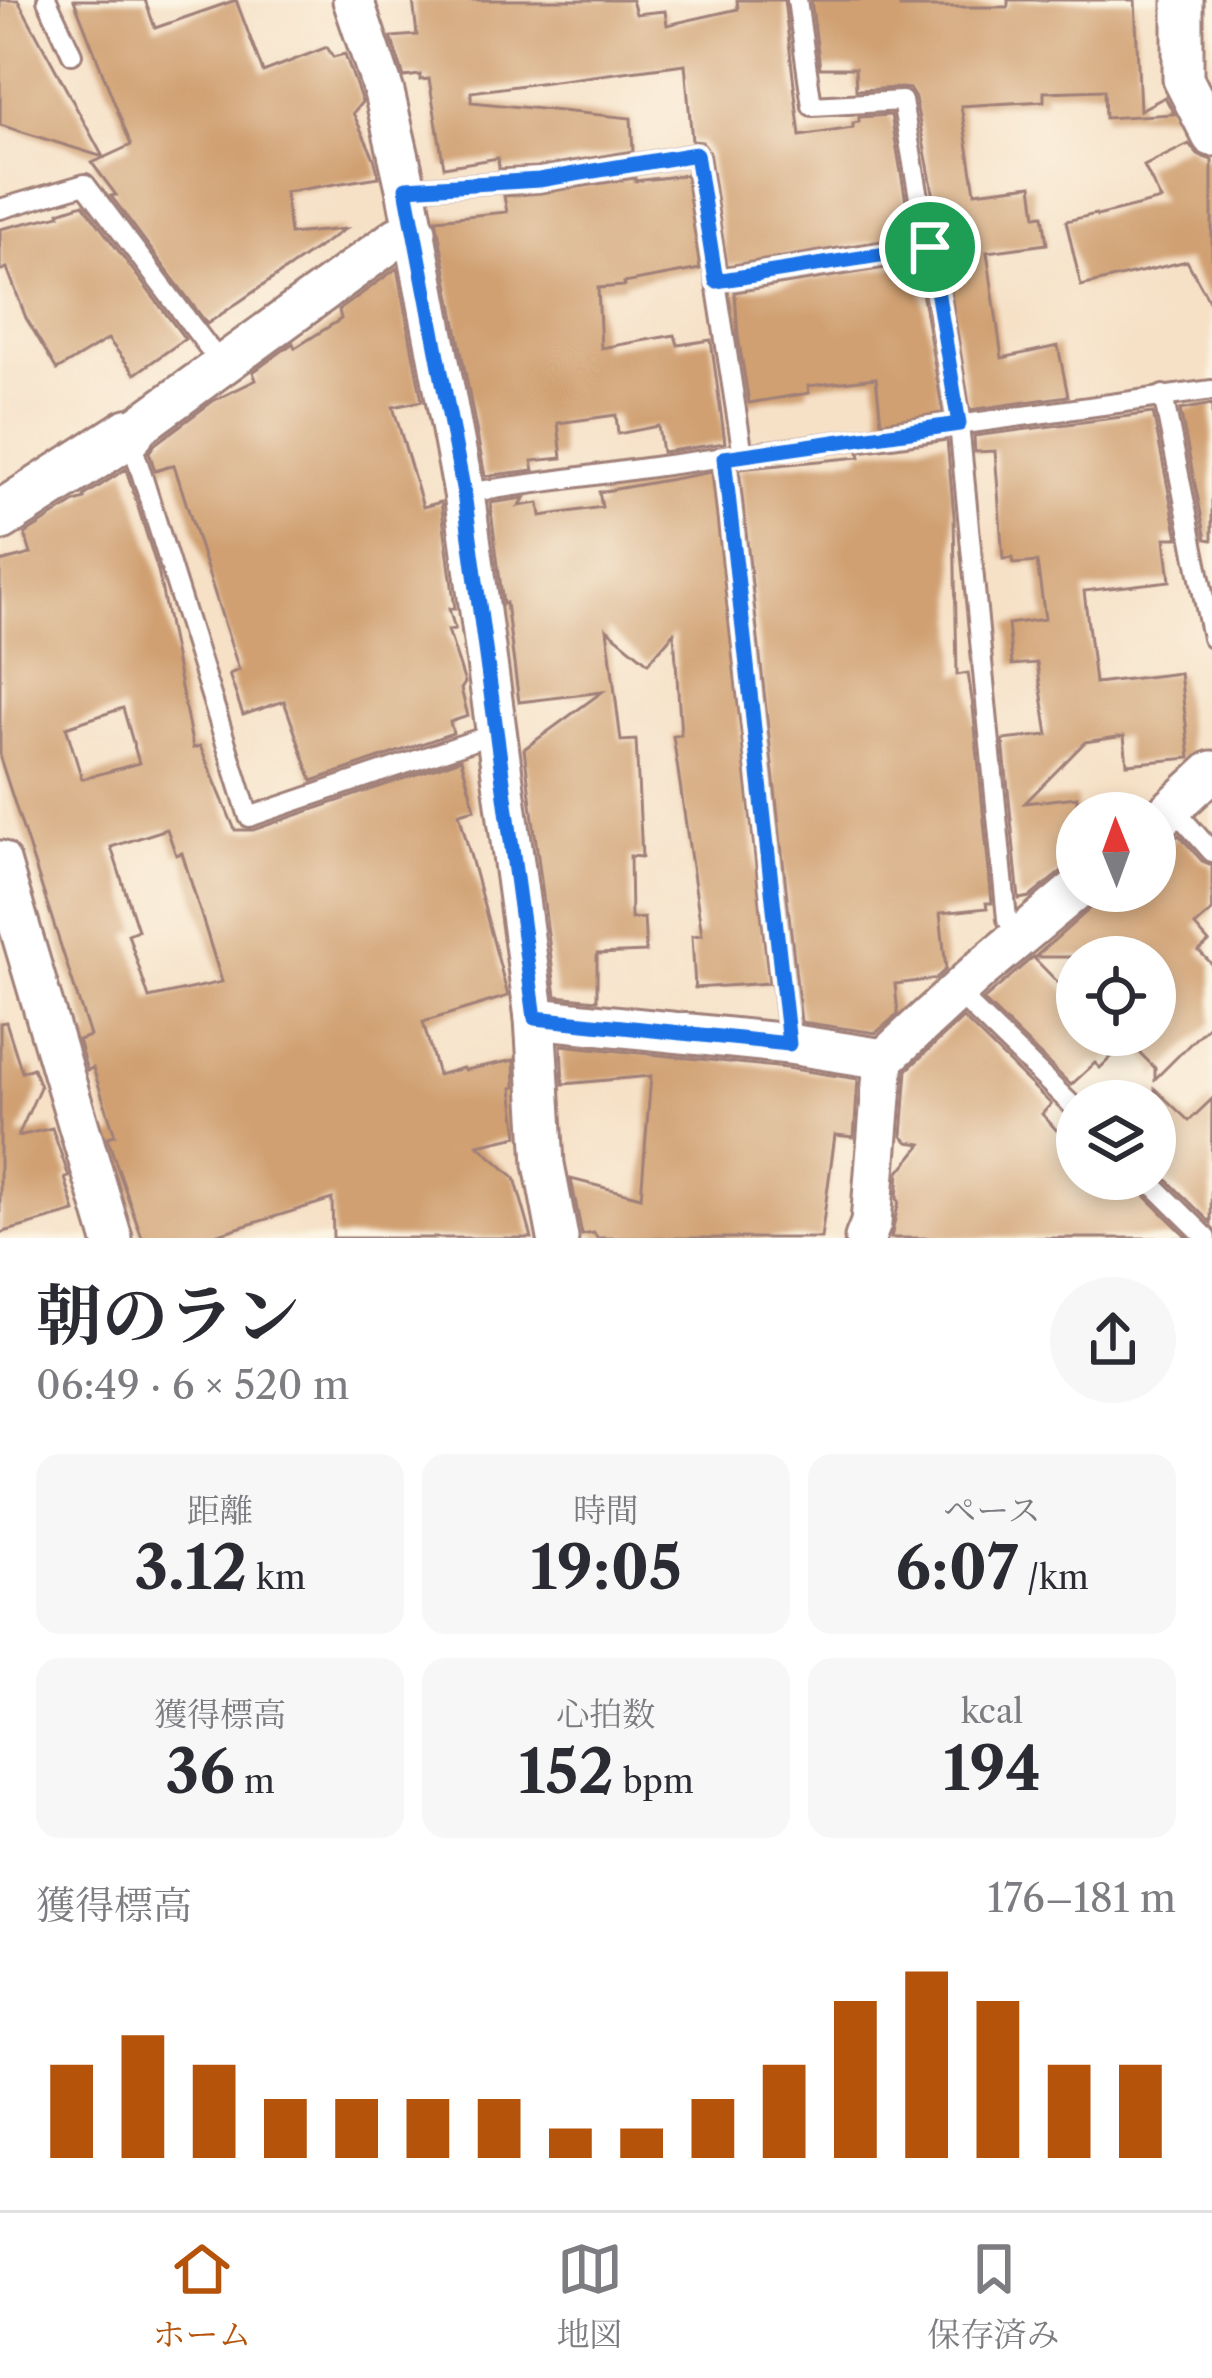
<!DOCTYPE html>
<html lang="ja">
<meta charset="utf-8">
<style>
:root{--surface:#fff;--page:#f7f7f7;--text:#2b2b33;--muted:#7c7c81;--line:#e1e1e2;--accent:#b45309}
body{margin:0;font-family:"Libre Caslon Text","Noto Serif JP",serif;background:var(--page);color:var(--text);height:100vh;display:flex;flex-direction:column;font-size:45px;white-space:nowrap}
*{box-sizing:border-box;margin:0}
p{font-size:39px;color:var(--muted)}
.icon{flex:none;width:66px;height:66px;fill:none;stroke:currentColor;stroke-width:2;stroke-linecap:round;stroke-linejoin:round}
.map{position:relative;height:1238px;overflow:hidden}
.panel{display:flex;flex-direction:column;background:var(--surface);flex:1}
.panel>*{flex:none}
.needle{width:78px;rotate:359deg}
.tools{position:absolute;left:1056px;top:792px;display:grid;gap:24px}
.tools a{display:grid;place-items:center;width:120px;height:120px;border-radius:50%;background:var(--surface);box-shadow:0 6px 18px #0003;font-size:60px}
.pin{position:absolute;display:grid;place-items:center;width:102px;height:102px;color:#fff;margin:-51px;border:6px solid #fff;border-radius:50%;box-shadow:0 3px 12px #0007}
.round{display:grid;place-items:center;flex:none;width:126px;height:126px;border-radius:63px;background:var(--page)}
.overview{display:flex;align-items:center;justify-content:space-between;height:204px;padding:0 36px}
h1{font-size:66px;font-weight:700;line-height:90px}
.metrics{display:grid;grid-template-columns:repeat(3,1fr);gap:18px;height:204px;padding:12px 36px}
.metrics div{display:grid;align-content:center;border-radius:24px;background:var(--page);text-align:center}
.metrics b{font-size:60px;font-weight:700}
.metrics small{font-size:33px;font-weight:400}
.metrics p{font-size:33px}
.chart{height:336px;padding:24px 36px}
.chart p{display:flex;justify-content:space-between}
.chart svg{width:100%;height:216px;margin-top:12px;stroke:var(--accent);stroke-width:6}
.menu{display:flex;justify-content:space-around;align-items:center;height:168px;border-top:3px solid var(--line);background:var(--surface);font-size:33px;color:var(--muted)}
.menu a{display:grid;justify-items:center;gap:6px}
.menu .on{color:var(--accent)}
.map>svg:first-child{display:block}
.building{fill:#d0a072;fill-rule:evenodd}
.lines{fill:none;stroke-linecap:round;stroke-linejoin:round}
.service-casing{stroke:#a08079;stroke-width:24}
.minor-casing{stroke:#a08079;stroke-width:45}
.tertiary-casing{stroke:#a08079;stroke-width:54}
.service{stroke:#fff;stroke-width:18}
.minor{stroke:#fff;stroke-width:39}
.tertiary{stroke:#fff;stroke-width:48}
.route-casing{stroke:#fff;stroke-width:24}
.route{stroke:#1a73e8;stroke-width:15}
</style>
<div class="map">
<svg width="1212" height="1238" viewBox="0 0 1212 1238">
<rect width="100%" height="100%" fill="#fcf5e5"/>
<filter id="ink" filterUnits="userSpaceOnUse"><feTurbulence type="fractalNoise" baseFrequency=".00833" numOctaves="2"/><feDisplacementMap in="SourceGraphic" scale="24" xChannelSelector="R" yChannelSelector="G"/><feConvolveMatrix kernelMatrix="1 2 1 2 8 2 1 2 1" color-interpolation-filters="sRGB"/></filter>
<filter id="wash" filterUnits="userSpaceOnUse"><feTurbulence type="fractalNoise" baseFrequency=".004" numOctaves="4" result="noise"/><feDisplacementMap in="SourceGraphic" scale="48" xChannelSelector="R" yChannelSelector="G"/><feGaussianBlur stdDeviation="2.7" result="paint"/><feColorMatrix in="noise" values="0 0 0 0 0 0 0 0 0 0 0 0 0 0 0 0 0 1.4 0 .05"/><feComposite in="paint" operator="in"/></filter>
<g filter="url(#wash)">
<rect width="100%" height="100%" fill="#f6e1c7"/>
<g id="blocks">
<!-- building -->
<g class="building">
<path d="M 0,0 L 18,0 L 103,157 L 0,125 Z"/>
<path d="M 74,0 L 145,0 L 155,28 L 236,0 L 263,72 L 327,47 L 333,57 L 345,54 L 362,102 L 353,113 L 374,158 L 379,177 L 285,192 L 290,234 L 345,229 L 207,324 L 111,196 L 116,195 L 92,163 L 131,145 Z"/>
<path d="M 413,0 L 632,0 L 636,14 L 665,11 L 667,25 L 738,9 L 737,0 L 784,0 L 800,136 L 853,128 L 853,123 L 859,122 L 859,117 L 891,115 L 912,236 L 727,266 L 709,152 L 702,142 L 692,141 L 685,64 L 471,92 L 471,102 L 631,118 L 633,151 L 537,167 L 499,169 L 498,158 L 444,167 L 429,79 L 420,80 L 420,75 L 404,77 L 391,37 L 417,35 Z"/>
<path d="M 811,0 L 900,0 L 900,7 L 1008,7 L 1008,0 L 1135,0 L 1140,110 L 1165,97 L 1174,114 L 1105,118 L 1104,90 L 1044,92 L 1044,101 L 961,106 L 975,192 L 1032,185 L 1036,216 L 1043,215 L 1047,244 L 987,252 L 1002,358 L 1058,346 L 1068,396 L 970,410 L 943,244 L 915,98 L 909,89 L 902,88 L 856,90 L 855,68 L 820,68 Z"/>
<path d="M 1189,144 L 1198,155 L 1212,160 L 1212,306 L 1187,261 L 1081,286 L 1066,221 L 1096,214 L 1097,216 L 1161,200 L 1144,166 Z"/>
<path d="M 686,175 L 700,269 L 624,283 L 625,286 L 598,288 L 601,348 L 675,335 L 678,345 L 711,340 L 725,443 L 662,452 L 658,426 L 618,434 L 616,415 L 558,423 L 562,458 L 532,461 L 534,470 L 485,476 L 436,219 L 507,212 L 504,196 L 541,193 L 635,178 L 635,181 Z"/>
<path d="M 83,204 L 185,339 L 135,374 L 108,339 L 57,370 L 26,318 L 7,268 L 0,271 L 0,229 L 60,215 L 59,212 Z"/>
<path d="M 917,263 L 943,413 L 881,422 L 876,378 L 808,386 L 809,393 L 749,403 L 738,336 L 735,292 Z"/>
<path d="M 397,268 L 422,401 L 393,407 L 423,507 L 441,502 L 455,609 L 449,609 L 455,629 L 448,630 L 465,683 L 461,689 L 468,716 L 450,722 L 453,733 L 312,781 L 284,701 L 243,715 L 229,674 L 239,670 L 174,465 L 155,471 L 149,452 L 155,444 L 213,401 L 256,380 L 253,372 L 293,343 L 295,348 L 341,319 L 339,310 Z"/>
<path d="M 1212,404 L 1212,540 L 1206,539 L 1180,410 Z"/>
<path d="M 1153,413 L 1178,538 L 1165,538 L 1170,581 L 1084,591 L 1095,683 L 1180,673 L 1190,758 L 1127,764 L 1124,736 L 1085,742 L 1025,803 L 1077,797 L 1077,840 L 1060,842 L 1063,870 L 1030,897 L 1019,899 L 1003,740 L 1048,735 L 1037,663 L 1012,665 L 1008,624 L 1045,619 L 1037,562 L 1013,564 L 1012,558 L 1003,559 L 995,451 L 975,452 L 974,436 Z"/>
<path d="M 947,440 L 954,516 L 957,675 L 968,673 L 973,707 L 992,903 L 986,903 L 987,908 L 940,913 L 946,969 L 935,979 L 895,984 L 898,1014 L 876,1033 L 801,1022 L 739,469 L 860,457 L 859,452 Z"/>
<path d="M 126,469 L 158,571 L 193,748 L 200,746 L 235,830 L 253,830 L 461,759 L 475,809 L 459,813 L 508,996 L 423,1022 L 438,1075 L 463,1068 L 465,1070 L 514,1060 L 515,1087 L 512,1088 L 518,1136 L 478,1145 L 515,1178 L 532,1238 L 333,1238 L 332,1199 L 205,1238 L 142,1238 L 107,1137 L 115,1135 L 93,1068 L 87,1070 L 78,1040 L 90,1036 L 0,758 L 0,562 L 31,554 L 25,534 L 75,502 L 85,499 L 84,496 ZM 123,708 L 139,763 L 82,779 L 66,727 ZM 167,829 L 176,855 L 182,853 L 222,982 L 149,998 L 128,934 L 138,930 L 111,847 Z"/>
<path d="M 712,472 L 769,983 L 695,988 L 692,936 L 702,935 L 673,736 L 681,735 L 674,633 L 648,663 L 607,629 L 621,741 L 636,740 L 642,857 L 630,856 L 631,919 L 644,918 L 646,952 L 597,954 L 597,1000 L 556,996 L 524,749 L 602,692 L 519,702 L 506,603 L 503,604 L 490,503 L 525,498 L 519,506 L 539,503 L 541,516 L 602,507 L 599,492 Z"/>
<path d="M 1179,835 L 1202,861 L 1212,865 L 1212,911 L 1195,926 L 1209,942 L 1199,951 L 1212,964 L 1212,1022 L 1155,1079 L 1155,1068 L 1128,1041 L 1100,1068 L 1095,1063 L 1071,1085 L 983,1000 L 1033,957 L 1077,1002 L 1077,1035 L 1155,1035 L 1155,957 L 1035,957 L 1092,907 L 1106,891 L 1155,891 L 1155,847 L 1170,842 Z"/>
<path d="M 963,1018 L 1051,1104 L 1042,1114 L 1077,1153 L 1077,1179 L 1102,1179 L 1109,1186 L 1136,1187 L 1188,1238 L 891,1238 L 899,1201 L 897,1199 L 899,1172 L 922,1144 L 908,1142 L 902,1136 L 907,1070 Z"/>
<path d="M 6,1022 L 22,1072 L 33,1068 L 40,1087 L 18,1136 L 52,1128 L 69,1177 L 65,1178 L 75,1212 L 0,1233 L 0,1023 Z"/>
<path d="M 561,1045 L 786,1068 L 858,1079 L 854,1137 L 835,1135 L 821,1238 L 597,1238 L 594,1233 L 582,1235 L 571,1179 L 641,1197 L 651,1076 L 563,1084 Z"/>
<path d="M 1155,1089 L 1189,1121 L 1212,1099 L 1211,1223 L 1155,1168 Z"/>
</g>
</g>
</g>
<g filter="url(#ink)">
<use href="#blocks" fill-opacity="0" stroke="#a08079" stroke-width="3"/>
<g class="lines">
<defs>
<g id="service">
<path d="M 47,0 L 72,54"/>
<path d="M 797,0 L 812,106 L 902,101 L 959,424 L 1007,919 L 1020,937"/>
<path d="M 406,188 L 539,180 L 696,154 L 743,455"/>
<path d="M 0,209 L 85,184 L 221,364"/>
<path d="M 716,281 L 930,247"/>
<path d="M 1163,395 L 1212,638"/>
<path d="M 130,437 L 249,817 L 496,733"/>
<path d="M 724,458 L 789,1044"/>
<path d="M 464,493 L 1212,390"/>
<path d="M 1173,808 L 1212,852"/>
<path d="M 956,992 L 1077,1110"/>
<path d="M 1147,1179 L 1207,1238"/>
</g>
<g id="minor">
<path d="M 353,0 L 384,92 L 406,188 L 464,493 L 535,1018 L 544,1164 L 558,1238"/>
<path d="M 1183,0 L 1183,79 L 1212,136"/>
<path d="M 129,433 L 398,237 L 416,231"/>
<path d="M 1155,824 L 1212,771"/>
<path d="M 0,861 L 112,1238"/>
<path d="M 535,1018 L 789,1044 L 884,1059"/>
<path d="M 865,1238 L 871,1223 L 884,1059 L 979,971 L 1077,889"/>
</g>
<path id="tertiary" d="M 0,516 L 129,433"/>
</defs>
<!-- service casing -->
<use href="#service" class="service-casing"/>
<!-- minor casing -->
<use href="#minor" class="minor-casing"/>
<!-- tertiary casing -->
<use href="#tertiary" class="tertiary-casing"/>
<!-- service -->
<use href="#service" class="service"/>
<!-- minor -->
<use href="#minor" class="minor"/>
<!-- tertiary -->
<use href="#tertiary" class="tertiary"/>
</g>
</g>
<g class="lines" filter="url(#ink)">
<defs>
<path id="route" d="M 696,154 L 716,281 L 930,247 L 959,424 L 724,458 L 789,1044 L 535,1018 L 464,493 L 406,188 L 539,180 Z"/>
</defs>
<!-- route casing -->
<use href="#route" class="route-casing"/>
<!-- route -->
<use href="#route" class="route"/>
</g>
</svg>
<div class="tools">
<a><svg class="needle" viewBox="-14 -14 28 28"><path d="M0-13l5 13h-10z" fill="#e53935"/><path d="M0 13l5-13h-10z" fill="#7c7c81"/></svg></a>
<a><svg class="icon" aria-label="locate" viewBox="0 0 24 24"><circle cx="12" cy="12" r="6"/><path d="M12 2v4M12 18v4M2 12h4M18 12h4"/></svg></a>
<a><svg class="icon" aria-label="layers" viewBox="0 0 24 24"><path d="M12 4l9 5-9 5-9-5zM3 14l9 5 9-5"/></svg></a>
</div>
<div class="pin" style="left:930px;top:247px;background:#1e9e55"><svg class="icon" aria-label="arrive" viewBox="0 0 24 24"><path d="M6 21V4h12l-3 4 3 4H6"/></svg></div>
</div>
<section class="panel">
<div class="overview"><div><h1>朝のラン</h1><p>06:49 · 6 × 520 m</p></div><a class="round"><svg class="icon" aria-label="share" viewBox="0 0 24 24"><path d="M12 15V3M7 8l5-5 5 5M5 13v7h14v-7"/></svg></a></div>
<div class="metrics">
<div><p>距離</p><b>3.12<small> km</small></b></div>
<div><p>時間</p><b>19:05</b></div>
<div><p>ペース</p><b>6:07<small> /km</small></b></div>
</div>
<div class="metrics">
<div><p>獲得標高</p><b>36<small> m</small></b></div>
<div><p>心拍数</p><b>152<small> bpm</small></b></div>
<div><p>kcal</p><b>194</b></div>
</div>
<div class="chart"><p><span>獲得標高</span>176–181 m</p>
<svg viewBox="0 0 160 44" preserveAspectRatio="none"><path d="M5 44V25M15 44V19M25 44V25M35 44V32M45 44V32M55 44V32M65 44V32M75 44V38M85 44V38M95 44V32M105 44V25M115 44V12M125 44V6M135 44V12M145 44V25M155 44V25"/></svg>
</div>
</section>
<nav class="menu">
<a class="on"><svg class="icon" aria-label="home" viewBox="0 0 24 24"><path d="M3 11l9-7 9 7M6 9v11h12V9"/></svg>ホーム</a>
<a><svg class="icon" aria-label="map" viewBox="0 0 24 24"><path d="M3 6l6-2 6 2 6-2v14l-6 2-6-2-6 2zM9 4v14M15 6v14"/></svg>地図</a>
<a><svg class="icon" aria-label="saved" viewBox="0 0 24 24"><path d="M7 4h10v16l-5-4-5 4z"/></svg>保存済み</a>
</nav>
